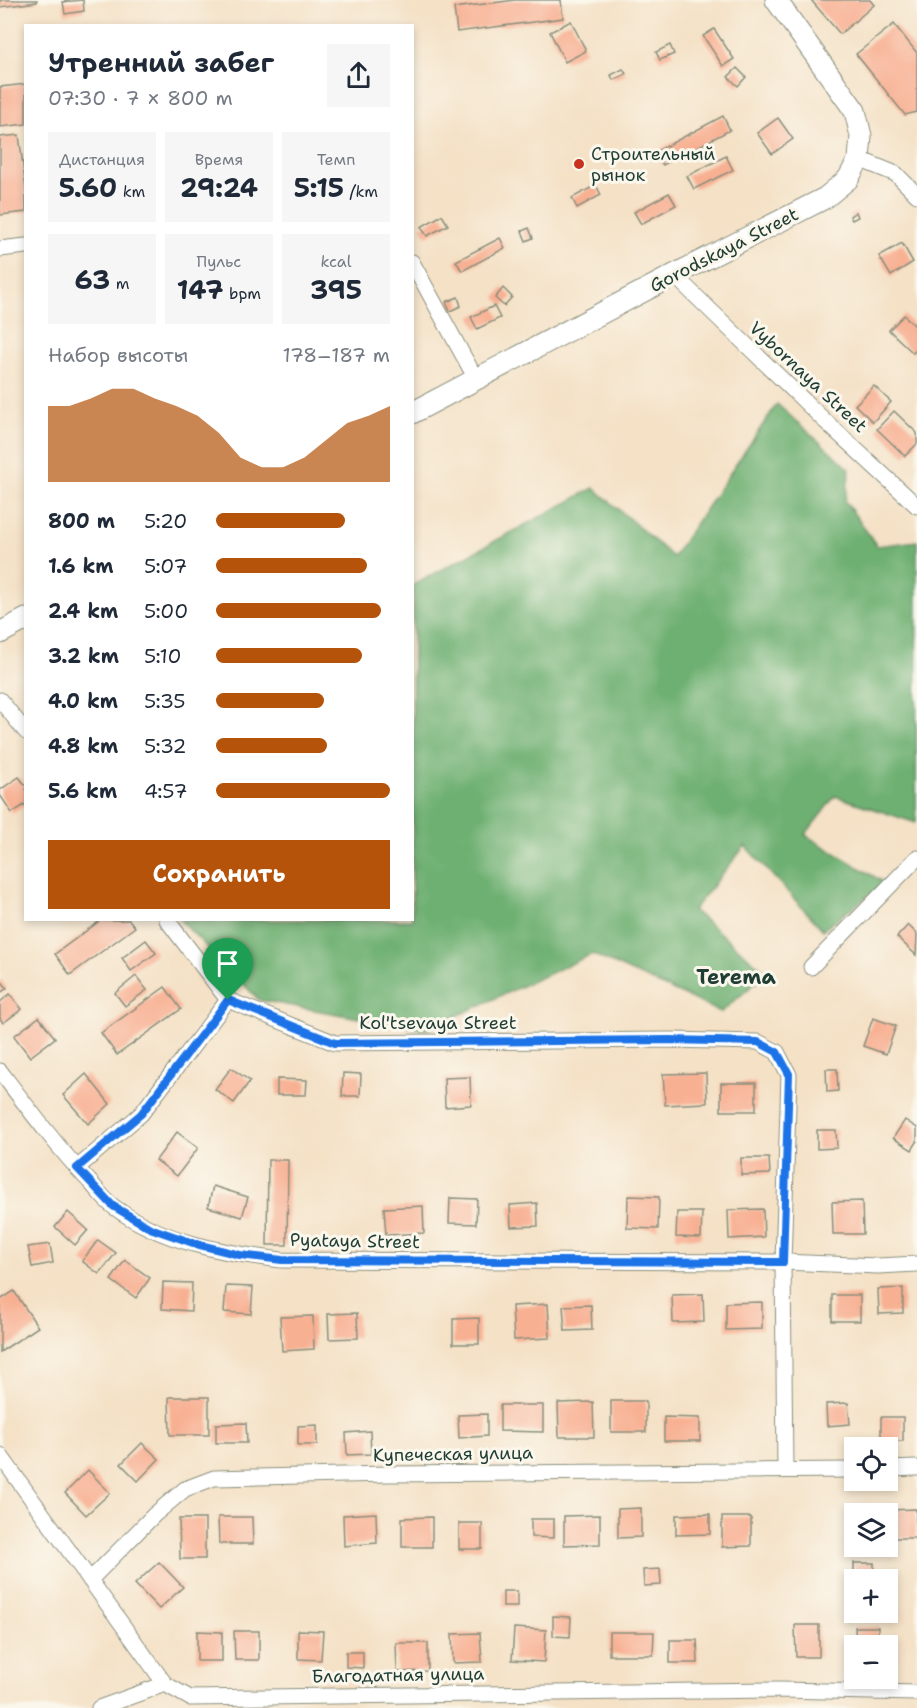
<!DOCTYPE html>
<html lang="ru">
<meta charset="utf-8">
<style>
:root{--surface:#fff;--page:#f6f6f7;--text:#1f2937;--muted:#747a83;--accent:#b45309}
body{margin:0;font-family:"Shantell Sans",sans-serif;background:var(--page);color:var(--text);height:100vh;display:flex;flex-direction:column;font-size:22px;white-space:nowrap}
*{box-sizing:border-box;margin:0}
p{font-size:20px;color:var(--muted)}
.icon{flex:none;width:33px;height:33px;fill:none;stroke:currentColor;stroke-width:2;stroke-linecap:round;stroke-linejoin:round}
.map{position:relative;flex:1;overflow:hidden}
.sheet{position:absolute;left:24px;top:24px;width:390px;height:897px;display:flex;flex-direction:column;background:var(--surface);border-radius:0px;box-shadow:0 3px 9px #0003}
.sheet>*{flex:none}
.fabs{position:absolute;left:844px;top:1437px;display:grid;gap:12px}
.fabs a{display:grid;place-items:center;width:54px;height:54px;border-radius:0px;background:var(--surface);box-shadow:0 3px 9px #0003;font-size:30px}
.pin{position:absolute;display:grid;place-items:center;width:51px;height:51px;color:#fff;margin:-62px -26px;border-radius:50% 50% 50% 0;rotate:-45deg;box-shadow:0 0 6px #0007}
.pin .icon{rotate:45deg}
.round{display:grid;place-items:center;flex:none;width:63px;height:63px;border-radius:0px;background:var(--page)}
.headline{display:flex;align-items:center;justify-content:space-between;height:102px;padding:0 24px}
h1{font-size:27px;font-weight:700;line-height:45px}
.stats{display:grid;grid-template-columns:repeat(3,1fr);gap:9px;height:102px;padding:6px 24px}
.stats div{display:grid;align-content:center;border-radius:0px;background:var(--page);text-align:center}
.stats b{font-size:26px;font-weight:700}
.stats small{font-size:16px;font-weight:400}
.stats p{font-size:16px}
.chart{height:168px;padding:12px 24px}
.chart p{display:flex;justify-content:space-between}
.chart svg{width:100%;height:108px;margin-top:6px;fill:var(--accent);opacity:.7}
.button{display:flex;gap:12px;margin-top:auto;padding:12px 24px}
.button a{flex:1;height:69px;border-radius:0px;background:var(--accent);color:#fff;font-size:24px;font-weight:700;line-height:69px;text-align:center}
ul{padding:0 24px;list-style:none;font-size:20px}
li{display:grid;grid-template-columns:96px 72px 1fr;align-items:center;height:45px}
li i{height:15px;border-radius:8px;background:var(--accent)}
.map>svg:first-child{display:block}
.forest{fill:#6eb072;stroke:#467653;stroke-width:1.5}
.building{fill:#f8b093}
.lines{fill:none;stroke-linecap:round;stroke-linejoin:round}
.street-casing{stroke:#8a8f7d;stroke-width:17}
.secondary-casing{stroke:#8a8f7d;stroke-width:23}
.street{stroke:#fff;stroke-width:15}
.secondary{stroke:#fff;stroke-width:21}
.route-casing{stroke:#fff;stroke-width:12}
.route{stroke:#1a73e8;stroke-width:8}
.poi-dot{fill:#c8321e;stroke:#fbf7ec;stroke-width:2}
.labels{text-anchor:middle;stroke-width:6;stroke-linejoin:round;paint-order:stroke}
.poi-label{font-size:18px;fill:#1f3d34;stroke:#fbf7ec;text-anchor:start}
.street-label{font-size:18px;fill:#1f3d34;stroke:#fbf7ec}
.quarter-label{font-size:21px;font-weight:bold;fill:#1f3d34;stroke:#fbf7ec}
</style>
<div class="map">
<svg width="917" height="1708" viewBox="0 0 917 1708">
<rect width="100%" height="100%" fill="#fbf7ec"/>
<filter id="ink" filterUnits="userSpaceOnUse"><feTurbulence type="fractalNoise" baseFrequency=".0167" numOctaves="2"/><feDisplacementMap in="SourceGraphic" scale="12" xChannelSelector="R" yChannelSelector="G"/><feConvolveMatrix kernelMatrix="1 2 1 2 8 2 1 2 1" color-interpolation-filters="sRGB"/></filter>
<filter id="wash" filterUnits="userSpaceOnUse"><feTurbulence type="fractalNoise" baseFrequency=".008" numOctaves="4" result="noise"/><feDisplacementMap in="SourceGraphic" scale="24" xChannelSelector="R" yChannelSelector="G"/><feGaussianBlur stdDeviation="1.35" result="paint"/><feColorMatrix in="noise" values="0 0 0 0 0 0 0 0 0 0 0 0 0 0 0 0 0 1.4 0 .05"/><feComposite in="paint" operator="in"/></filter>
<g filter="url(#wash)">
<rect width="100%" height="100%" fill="#f4e1c6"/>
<!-- forest -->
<path class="forest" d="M 777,404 L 850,469 L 845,501 L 877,546 L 917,541 L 916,823 L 835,796 L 805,835 L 885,883 L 823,930 L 745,846 L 693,910 L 767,973 L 721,1012 L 592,954 L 426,1030 L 259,1000 L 180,920 L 412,920 L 413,585 L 594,488 L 673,557 Z"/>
<g id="blocks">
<!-- building -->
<g class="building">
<path d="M 0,0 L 37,0 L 37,2 L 0,7 Z"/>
<path d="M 83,0 L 84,11 L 65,14 L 63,2 Z"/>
<path d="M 515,0 L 561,0 L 563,18 L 457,32 L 454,8 Z"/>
<path d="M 811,0 L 870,0 L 874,5 L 840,34 Z"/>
<path d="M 571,21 L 586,51 L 565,62 L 550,32 Z"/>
<path d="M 894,24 L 917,53 L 917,112 L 905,115 L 856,54 Z"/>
<path d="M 714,29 L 734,59 L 723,66 L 703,36 Z"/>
<path d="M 670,45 L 674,54 L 660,60 L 656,52 Z"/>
<path d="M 737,68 L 746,77 L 738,86 L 728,77 Z"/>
<path d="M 623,69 L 626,74 L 613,80 L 611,75 Z"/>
<path d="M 26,84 L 26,124 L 0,127 L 0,87 Z"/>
<path d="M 723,116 L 730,130 L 663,165 L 655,152 Z"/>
<path d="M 778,118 L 793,139 L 772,154 L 757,133 Z"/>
<path d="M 19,135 L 26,189 L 26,212 L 0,215 L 0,137 Z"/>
<path d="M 726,156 L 733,170 L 694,189 L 687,176 Z"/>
<path d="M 596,185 L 601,195 L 577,208 L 572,198 Z"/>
<path d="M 669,193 L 676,205 L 641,224 L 634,212 Z"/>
<path d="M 856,212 L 858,217 L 852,220 L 850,216 Z"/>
<path d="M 442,215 L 448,225 L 427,236 L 421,227 Z"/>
<path d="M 529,228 L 533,238 L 526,241 L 522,231 Z"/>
<path d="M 500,238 L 505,248 L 462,271 L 456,261 Z"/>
<path d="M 902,243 L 913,262 L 891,276 L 879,256 Z"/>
<path d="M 503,288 L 512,297 L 504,306 L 495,298 Z"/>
<path d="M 458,297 L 461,306 L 450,311 L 446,302 Z"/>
<path d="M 494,306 L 500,318 L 477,329 L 471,317 Z"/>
<path d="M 904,315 L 917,328 L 917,349 L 913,353 L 889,330 Z"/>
<path d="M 874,386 L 891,402 L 873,422 L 855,405 Z"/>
<path d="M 894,411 L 917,433 L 917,444 L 905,456 L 877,429 Z"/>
<path d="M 19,777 L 26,786 L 26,804 L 12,813 L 0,795 L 0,790 Z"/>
<path d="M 101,920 L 129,920 L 135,927 L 70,975 L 55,954 Z"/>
<path d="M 908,925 L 917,934 L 916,955 L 897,937 Z"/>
<path d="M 146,940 L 156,953 L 131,971 L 122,958 Z"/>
<path d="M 136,976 L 147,990 L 125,1006 L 115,993 Z"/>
<path d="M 0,979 L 7,988 L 0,993 Z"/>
<path d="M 165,987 L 181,1009 L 117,1055 L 101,1033 Z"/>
<path d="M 10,994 L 22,1009 L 3,1023 L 0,1018 L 0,1002 Z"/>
<path d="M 39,1017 L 55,1038 L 30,1057 L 14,1036 Z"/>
<path d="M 873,1018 L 896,1026 L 886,1054 L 863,1046 Z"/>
<path d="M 231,1068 L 250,1081 L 234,1103 L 215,1089 Z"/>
<path d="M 826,1069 L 837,1069 L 838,1091 L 827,1092 Z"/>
<path d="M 343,1073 L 361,1074 L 360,1096 L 342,1096 Z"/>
<path d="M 706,1073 L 707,1103 L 665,1105 L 663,1074 Z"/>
<path d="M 86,1074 L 110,1104 L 88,1124 L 63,1095 Z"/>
<path d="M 470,1077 L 471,1105 L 445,1107 L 444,1078 Z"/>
<path d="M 277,1079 L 307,1080 L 306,1095 L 277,1095 Z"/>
<rect x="721" y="1083" width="35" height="28"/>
<path d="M 905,1120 L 917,1128 L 917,1142 L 912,1150 L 893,1138 Z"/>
<path d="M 817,1130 L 836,1130 L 837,1148 L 817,1149 Z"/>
<path d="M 177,1132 L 198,1148 L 177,1176 L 156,1160 Z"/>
<path d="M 741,1158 L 769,1158 L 770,1174 L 741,1175 Z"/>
<path d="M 268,1160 L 288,1160 L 287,1245 L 267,1245 Z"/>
<path d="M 213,1186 L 248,1197 L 242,1217 L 208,1207 Z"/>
<path d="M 628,1196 L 659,1197 L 658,1229 L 627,1228 Z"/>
<path d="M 450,1198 L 477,1199 L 476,1224 L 449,1223 Z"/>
<path d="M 862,1201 L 863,1234 L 833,1234 L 832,1202 Z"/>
<path d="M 537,1203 L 538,1226 L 511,1227 L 510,1205 Z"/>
<path d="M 423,1206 L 424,1233 L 386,1235 L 384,1208 Z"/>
<path d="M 763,1209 L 764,1237 L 729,1239 L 728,1210 Z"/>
<path d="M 68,1212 L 88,1230 L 75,1245 L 55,1227 Z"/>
<path d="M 677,1212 L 702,1212 L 701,1238 L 676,1237 Z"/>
<path d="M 98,1240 L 116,1253 L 99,1274 L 82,1261 Z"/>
<path d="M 50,1244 L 53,1263 L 32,1267 L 28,1247 Z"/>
<path d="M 125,1260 L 150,1278 L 136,1298 L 111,1280 Z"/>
<path d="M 163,1282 L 192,1283 L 191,1311 L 162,1309 Z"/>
<path d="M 226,1286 L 253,1287 L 251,1314 L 224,1312 Z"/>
<path d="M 903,1288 L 903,1313 L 879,1314 L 878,1289 Z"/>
<path d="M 14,1291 L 38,1327 L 0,1352 L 0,1300 Z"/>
<path d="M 703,1294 L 704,1322 L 673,1323 L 672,1295 Z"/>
<rect x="832" y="1295" width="28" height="26"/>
<path d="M 762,1302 L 762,1329 L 726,1330 L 726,1303 Z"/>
<path d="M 548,1304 L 550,1338 L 514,1340 L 512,1306 Z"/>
<path d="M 591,1305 L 592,1330 L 565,1331 L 563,1306 Z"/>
<path d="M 357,1313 L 358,1338 L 329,1339 L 328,1314 Z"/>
<path d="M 313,1316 L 314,1349 L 282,1351 L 280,1317 Z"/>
<path d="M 479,1318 L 479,1344 L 453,1344 L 453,1319 Z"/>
<path d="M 169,1397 L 209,1397 L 209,1435 L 170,1435 Z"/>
<rect x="611" y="1401" width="35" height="31"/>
<path d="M 593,1402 L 594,1437 L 559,1437 L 558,1403 Z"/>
<path d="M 848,1403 L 850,1424 L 827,1426 L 826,1404 Z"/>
<path d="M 500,1405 L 543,1405 L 543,1432 L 500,1431 Z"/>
<path d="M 487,1414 L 487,1436 L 459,1438 L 458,1415 Z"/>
<path d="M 664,1417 L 700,1418 L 700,1441 L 664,1441 Z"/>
<rect x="881" y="1417" width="22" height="24"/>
<path d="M 246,1423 L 247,1443 L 216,1443 L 216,1424 Z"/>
<path d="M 317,1425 L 317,1445 L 298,1445 L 298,1426 Z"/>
<path d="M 370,1431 L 371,1454 L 347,1455 L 346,1433 Z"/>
<path d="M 142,1443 L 159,1459 L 138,1481 L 121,1464 Z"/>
<path d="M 88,1470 L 110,1493 L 86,1515 L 65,1493 Z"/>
<path d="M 641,1508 L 641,1537 L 618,1538 L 618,1509 Z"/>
<path d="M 916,1509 L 916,1538 L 888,1538 L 888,1510 Z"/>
<path d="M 376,1513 L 377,1543 L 344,1546 L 343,1515 Z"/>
<path d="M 710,1514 L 710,1534 L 676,1535 L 676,1515 Z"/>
<path d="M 600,1515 L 600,1544 L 564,1545 L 564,1516 Z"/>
<path d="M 218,1517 L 252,1517 L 253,1544 L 219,1544 Z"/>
<path d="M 432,1517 L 432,1547 L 402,1547 L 402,1518 Z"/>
<path d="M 722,1517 L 751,1517 L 751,1546 L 722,1547 Z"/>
<path d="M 179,1519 L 205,1519 L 205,1559 L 180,1559 Z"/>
<path d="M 531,1519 L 554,1519 L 554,1538 L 531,1537 Z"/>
<rect x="459" y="1523" width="23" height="26"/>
<path d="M 159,1562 L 183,1587 L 159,1609 L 135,1584 Z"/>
<path d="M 854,1563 L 874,1563 L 874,1578 L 854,1579 Z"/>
<path d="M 660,1569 L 661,1585 L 644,1586 L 643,1570 Z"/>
<rect x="503" y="1591" width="14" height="16"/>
<path d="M 553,1616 L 571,1617 L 570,1637 L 553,1636 Z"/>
<path d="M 795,1625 L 819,1625 L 819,1657 L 796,1657 Z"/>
<path d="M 855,1627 L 878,1627 L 878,1646 L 856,1646 Z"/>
<path d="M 514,1628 L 546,1630 L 544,1662 L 512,1660 Z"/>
<path d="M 298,1630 L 323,1631 L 321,1660 L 298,1659 Z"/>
<path d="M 197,1631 L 222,1632 L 222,1661 L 197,1661 Z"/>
<path d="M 234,1631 L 259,1631 L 259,1660 L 235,1660 Z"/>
<path d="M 609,1632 L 654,1632 L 653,1655 L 609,1655 Z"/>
<path d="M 480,1633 L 482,1662 L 453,1663 L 452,1634 Z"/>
<path d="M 670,1640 L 697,1640 L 698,1663 L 670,1663 Z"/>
<path d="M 396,1643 L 428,1643 L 428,1671 L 397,1672 Z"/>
<path d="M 346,1652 L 363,1652 L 363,1668 L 346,1667 Z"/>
</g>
</g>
</g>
<g filter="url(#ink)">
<use href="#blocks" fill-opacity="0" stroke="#8a8f7d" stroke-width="1.5"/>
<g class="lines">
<defs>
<g id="street">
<path d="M 859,159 L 896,174 L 917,195"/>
<path d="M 0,249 L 26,246"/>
<path d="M 412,262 L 476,379"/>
<path d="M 674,275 L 825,421 L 917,506"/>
<path d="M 0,700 L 26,732"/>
<path d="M 167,920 L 228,1000 L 335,1043 L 670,1040 L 758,1042 L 777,1052 L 789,1075 L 783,1262 L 785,1470"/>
<path d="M 811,967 L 917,858"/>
<path d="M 0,1071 C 28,1108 57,1147 89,1181 C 97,1189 104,1200 114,1207 C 161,1242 224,1253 281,1260 L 783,1262 L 878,1266 L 917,1264"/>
<path d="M 77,1168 L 141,1114 L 228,1000"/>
<path d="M 0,1455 L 165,1684 L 190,1698 L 780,1690 L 917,1693"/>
<path d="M 888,1469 L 917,1468"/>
<path d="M 90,1580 L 154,1515 L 185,1489 L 214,1478 L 388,1474 L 855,1470"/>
<path d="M 99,1708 L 165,1684"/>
</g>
<g id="secondary">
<path d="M 412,413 L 674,275 L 825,198 L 848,179 L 859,159 L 861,136 L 855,111 L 776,0"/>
<path d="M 0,633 L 26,619"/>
</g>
</defs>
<!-- street casing -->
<use href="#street" class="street-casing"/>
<!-- secondary casing -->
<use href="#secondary" class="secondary-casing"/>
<!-- street -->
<use href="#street" class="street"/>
<!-- secondary -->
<use href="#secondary" class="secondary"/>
</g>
</g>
<g class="lines" filter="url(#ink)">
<defs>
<path id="route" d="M 228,1000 L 335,1043 L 670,1040 L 758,1042 L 777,1052 L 789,1074 L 783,1262 L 282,1260 L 240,1255 L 196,1244 L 150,1228 L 113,1206 L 77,1168 L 141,1114 Z"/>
</defs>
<!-- route casing -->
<use href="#route" class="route-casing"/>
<!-- route -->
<use href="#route" class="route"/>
</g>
<!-- markers -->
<circle class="poi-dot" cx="579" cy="164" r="6"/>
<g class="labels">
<!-- poi labels -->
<g class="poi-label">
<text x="591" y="160">Строительный<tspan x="591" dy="21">рынок</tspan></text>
</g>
<!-- street labels -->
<g class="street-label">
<text transform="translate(724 250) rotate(-27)" y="6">Gorodskaya Street</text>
<text transform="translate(808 377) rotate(43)" y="6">Vybornaya Street</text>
<text x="438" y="1029">Kol'tsevaya Street</text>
<text transform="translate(355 1241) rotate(1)" y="6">Pyataya Street</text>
<text transform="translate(453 1454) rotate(-1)" y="6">Купеческая улица</text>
<text transform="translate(398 1675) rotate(-1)" y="6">Благодатная улица</text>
</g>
<!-- quarter labels -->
<g class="quarter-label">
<text x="736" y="984">Terema</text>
</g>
</g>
</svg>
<div class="fabs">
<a><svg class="icon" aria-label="locate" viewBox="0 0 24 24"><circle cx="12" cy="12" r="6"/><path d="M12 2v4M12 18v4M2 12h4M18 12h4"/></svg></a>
<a><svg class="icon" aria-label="layers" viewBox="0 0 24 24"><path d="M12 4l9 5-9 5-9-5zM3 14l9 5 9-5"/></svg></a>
<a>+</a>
<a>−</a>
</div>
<div class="pin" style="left:228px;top:1000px;background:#1e9e55"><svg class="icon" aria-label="arrive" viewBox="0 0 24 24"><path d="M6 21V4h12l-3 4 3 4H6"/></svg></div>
<section class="sheet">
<div class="headline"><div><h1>Утренний забег</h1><p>07:30 · 7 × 800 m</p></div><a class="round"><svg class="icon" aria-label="share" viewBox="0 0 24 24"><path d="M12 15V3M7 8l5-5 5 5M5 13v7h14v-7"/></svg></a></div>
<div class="stats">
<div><p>Дистанция</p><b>5.60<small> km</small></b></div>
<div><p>Время</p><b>29:24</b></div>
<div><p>Темп</p><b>5:15<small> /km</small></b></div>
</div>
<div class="stats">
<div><b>63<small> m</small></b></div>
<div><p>Пульс</p><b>147<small> bpm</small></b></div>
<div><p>kcal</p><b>395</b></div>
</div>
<div class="chart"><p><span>Набор высоты</span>178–187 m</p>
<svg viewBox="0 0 160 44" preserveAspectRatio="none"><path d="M0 44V13L10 13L20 10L30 6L40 6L50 10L60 13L70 17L80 24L90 34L100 38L110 38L120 34L130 27L140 20L150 17L160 13V44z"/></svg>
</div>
<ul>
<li><b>800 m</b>5:20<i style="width:74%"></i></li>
<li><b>1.6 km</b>5:07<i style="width:87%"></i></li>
<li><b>2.4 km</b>5:00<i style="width:95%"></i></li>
<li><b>3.2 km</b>5:10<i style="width:84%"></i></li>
<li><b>4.0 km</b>5:35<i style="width:62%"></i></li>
<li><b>4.8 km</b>5:32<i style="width:64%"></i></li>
<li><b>5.6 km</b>4:57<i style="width:100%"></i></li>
</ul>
<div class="button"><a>Сохранить</a></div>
</section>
</div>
